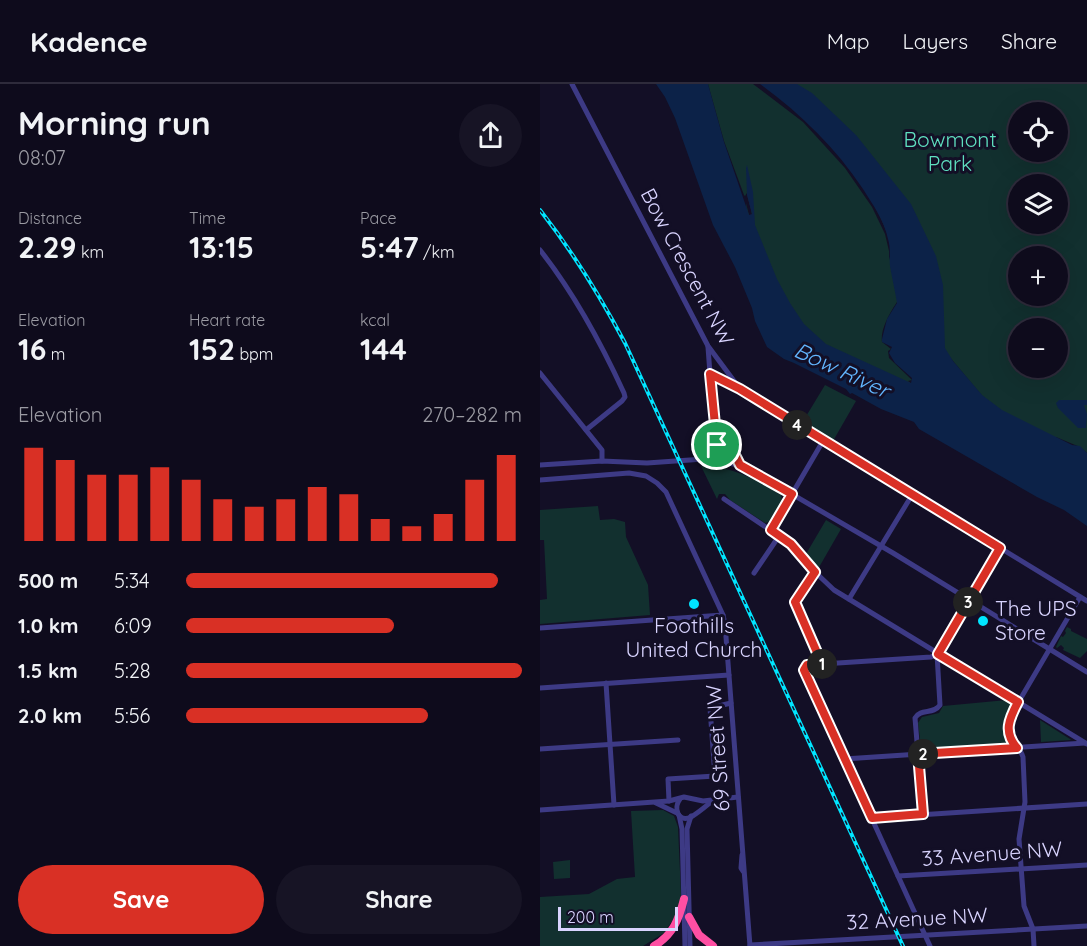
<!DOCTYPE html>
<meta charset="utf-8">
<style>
:root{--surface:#0e0b1c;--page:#171425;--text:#f1f3f6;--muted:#9b9ba3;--line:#2e2b3b;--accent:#d93025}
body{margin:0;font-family:Quicksand,sans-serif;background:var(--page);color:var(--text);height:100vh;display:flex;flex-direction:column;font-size:22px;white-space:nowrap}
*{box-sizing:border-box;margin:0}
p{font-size:20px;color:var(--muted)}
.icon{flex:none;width:33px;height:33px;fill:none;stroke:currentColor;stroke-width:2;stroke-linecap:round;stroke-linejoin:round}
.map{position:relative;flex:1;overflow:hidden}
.details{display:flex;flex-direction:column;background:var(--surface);width:540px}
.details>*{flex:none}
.buttons{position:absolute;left:468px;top:18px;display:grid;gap:12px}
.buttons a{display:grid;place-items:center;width:60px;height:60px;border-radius:50%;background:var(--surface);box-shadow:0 6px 24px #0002,0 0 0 2px var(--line);font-size:30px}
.scale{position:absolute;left:18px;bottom:15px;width:120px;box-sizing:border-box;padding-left:6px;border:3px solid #d9d4ff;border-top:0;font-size:16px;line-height:21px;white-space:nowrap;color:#d9d4ff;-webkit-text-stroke:4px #130f26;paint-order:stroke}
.pin{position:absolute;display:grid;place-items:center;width:51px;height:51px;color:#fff;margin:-26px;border:3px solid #fff;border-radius:50%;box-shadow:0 2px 6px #0007}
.km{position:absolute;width:30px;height:30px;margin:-15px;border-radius:50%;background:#222;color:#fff;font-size:16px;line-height:30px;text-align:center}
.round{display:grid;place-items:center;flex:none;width:63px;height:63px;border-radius:32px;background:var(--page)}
.headline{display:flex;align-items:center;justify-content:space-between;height:102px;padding:0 18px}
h1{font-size:33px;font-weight:800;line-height:45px}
.figures{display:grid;grid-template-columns:repeat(3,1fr);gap:9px;height:102px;padding:6px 18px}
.figures div{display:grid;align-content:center}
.figures b{font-size:30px;font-weight:800}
.figures small{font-size:16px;font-weight:400}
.figures p{font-size:16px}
.chart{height:168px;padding:12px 18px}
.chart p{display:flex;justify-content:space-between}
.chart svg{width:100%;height:108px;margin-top:6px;stroke:var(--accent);stroke-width:6}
.action{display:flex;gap:12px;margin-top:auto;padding:12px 18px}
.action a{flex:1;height:69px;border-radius:36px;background:var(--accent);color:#fff;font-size:24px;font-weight:800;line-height:69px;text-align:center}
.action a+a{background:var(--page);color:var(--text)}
ul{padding:0 18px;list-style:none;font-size:20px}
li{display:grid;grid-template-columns:96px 72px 1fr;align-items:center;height:45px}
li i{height:15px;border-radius:8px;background:var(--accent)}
header{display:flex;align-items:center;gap:36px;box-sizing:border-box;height:84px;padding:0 30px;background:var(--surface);border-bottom:2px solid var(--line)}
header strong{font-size:28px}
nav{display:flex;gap:33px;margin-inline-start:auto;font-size:21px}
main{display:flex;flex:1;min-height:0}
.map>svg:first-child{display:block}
.green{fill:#12302f;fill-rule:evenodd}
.water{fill:#0c2248}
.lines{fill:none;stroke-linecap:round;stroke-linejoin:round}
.minor{stroke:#3d3a85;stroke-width:5}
.highway{stroke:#ff4fa3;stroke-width:8}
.rail-casing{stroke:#00e5ff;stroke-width:4}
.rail{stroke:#130f26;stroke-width:1.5;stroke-dasharray:4.5;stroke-linecap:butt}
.route-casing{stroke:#fff;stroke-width:12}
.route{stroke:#d93025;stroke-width:8}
.poi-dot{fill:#00e5ff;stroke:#130f26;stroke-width:2}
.labels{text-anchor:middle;stroke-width:6;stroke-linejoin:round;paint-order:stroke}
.park-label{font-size:21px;fill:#5fe0c0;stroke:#130f26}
.street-label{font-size:21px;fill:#d9d4ff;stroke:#130f26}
.poi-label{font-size:21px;fill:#d9d4ff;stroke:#130f26;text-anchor:start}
.water-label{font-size:22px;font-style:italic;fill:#62b6ff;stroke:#130f26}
</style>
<header>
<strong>Kadence</strong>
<nav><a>Map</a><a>Layers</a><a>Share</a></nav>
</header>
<main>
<section class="details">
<div class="headline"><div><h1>Morning run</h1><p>08:07</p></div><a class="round"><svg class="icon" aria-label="share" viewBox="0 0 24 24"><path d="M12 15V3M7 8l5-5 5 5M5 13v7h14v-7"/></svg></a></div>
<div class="figures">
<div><p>Distance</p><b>2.29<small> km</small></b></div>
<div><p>Time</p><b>13:15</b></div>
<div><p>Pace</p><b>5:47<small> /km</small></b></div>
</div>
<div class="figures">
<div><p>Elevation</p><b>16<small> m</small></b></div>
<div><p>Heart rate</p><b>152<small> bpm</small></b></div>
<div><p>kcal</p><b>144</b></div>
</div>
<div class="chart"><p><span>Elevation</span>270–282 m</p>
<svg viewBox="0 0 160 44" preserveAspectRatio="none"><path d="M5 44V6M15 44V11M25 44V17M35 44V17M45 44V14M55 44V19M65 44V27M75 44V30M85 44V27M95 44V22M105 44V25M115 44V35M125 44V38M135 44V33M145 44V19M155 44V9"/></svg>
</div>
<ul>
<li><b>500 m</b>5:34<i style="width:93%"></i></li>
<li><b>1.0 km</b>6:09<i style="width:62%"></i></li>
<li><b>1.5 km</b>5:28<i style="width:100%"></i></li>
<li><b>2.0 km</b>5:56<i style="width:72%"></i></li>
</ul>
<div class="action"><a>Save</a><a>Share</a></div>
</section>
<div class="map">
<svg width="547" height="862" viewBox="0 0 547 862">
<rect width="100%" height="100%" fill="#130f26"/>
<!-- green -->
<g class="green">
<path d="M 168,0 L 213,0 L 263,38 L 305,84 L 332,123 L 345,150 L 349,167 L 349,176 C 355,161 342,136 334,121 L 380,185 C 367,205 339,237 342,258 L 351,265 L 348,267 L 349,274 L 372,296 L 368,297 L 372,300 L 256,259 L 207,138 L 206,119 L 209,131 L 212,131 C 211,123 208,117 207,109 L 205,112 L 204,111 L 184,57 Z"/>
<path d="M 249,0 L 547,0 L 547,369 L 540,363 L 516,353 L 489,368 L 403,265 L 401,210 ZM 478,28 L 518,28 L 518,68 L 478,68 ZM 478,100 L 518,100 L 518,140 L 478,140 ZM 478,172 L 518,172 L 518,212 L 478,212 ZM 478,244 L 518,244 L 518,284 L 478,284 Z"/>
<path d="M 285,301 L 316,317 L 293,357 L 262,339 Z"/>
<path d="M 161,382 C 191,382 216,395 241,411 L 242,417 L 231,437 L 225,439 L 190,416 L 185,410 L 179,410 L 177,415 Z"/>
<path d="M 58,422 L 60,436 L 74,435 L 85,438 L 86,453 L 108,501 L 110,531 L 0,540 L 0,516 L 7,515 L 4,456 L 0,456 L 0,426 Z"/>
<path d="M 286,436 L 301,445 L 278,485 L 266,470 Z"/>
<path d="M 527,543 L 531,545 L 531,547 L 547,555 L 547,567 L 540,574 L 523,566 L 524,564 L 521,561 L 517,564 L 516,563 L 521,552 L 523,553 L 526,549 L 525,547 Z"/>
<path d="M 467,616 L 472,620 L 465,636 L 467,660 L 385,666 L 381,663 L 378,639 L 382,633 L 399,629 L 403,622 Z"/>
<path d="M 500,636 L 530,655 L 531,656 L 501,658 Z"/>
<path d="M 123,726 L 134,732 L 138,743 L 141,810 L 138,828 L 124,849 L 103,862 L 0,862 L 0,813 L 49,810 L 77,795 L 95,793 L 91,727 Z"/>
<path d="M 30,776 L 30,794 L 14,795 L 13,778 Z"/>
</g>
<!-- water -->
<g class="water">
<path d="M 116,0 L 168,0 L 184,58 L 209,131 L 212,130 L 207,111 L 206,84 L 207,81 L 213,108 L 215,141 L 237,195 L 250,219 L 264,240 L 286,260 L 371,299 L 372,294 L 355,279 L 349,269 L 352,263 L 342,258 L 342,255 L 347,235 L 357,219 C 355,207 352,194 350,182 C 349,173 351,164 348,155 C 344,136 333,121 323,105 C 295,63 261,30 220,0 L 257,0 L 272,9 L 316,51 L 371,120 L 396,172 L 403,201 L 405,264 L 413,277 L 442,311 L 462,326 L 532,361 L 540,362 L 547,369 L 547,442 L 524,426 L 497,413 L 379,345 L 374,338 L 341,325 L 312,309 L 310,310 L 306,305 L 254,279 L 244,275 L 227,263 L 215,237 L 212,224 L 195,183 L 173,141 L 135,34 L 125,13 Z"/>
<path d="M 519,316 L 547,316 L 547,321 L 544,321 L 547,330 L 546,344 L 538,344 L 518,324 L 516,319 Z"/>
</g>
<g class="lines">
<!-- minor -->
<g class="minor">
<path d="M 32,0 L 168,262 L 200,305 L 547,517"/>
<path d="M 0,166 C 34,209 61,259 84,309 L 85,313 L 82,317 L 46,346"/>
<path d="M 168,263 L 175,357 L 177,361 L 196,373 L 200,382"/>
<path d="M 0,289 L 62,366 L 62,377"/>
<path d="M 170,290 L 199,304"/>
<path d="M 0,381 L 62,377 L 107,379 L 164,375 L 186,378 L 207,384 L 353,469 L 547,588"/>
<path d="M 0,396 L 89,389 L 106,392 L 117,399 L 126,408 L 183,531 L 185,540 L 210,862"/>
<path d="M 184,415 L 251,460 L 275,488 L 294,506 L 547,660"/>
<path d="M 231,446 L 283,357"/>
<path d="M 275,488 L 255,518 L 282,580"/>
<path d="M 214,489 L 239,452"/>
<path d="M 309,515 L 372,411"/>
<path d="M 0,544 L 183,531"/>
<path d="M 66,599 L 74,721"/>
<path d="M 0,604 L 189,591"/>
<path d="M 0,665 L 138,656"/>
<path d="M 304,675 L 545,659"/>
<path d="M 140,715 C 133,724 138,739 151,733 C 158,729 165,723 171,718"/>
<path d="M 129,717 L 128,695 L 175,692 L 170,624 L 191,619"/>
<path d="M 116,719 L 137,729"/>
<path d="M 0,726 L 129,717 L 144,713 L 163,717 L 198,713"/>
<path d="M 383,730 L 375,634 C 381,624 393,631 400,621 L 397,570 L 400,564 L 460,464"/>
<path d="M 139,731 L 142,745 L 145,862"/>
<path d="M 332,734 L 547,720"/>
<path d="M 202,771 L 201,784 L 203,787"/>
<path d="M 358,792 L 547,781"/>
<path d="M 210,861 L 547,842"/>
<path d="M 150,862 L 147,745 L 151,732"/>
<path d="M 390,862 L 264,586 L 267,581 L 391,573 L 397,570"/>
<path d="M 494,862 L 493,845 L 484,822 L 479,755 L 485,718 L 483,673 C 478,658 466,656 468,636 L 540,513"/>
</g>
<!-- highway -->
<g class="highway">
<path d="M 149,833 L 159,851 L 173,862"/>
<path d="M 114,862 C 133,851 139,835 144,815"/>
</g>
<defs>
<path id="rail" d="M 0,126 C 33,168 60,212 85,259 L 363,862"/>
</defs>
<!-- rail casing -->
<use href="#rail" class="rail-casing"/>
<!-- rail -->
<use href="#rail" class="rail"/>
</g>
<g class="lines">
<defs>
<path id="route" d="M 170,290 L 200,305 L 460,464 L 398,570 L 478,618 C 469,635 463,648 477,664 L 378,670 L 383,730 L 332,734 L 264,586 L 267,581 L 282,580 L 255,518 L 275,488 L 251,460 L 231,446 L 252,410 L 200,381 L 196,373 L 177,361 Z"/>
</defs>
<!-- route casing -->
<use href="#route" class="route-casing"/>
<!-- route -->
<use href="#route" class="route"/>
</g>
<!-- markers -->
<g class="poi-dot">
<circle cx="154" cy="520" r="6"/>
<circle cx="443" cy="537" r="6"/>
</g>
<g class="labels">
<!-- park labels -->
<g class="park-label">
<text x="410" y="63">Bowmont<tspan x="410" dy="24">Park</tspan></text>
</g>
<!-- street labels -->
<g class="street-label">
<text transform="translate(147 183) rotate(62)" y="7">Bow Crescent NW</text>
<text transform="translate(178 664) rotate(-94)" y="7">69 Street NW</text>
<text transform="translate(452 770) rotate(-4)" y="7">33 Avenue NW</text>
<text transform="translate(377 835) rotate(-3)" y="7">32 Avenue NW</text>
</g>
<!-- poi labels -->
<g class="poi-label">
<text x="455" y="532">The UPS<tspan x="455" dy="24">Store</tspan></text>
<text x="154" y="549" text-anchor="middle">Foothills<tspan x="154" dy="24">United Church</tspan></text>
</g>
<!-- water labels -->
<g class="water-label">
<text transform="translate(302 286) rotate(25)" y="8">Bow River</text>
</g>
</g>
</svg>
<div class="buttons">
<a><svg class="icon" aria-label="locate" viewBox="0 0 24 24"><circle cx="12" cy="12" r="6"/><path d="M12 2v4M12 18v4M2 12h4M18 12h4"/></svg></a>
<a><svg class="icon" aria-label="layers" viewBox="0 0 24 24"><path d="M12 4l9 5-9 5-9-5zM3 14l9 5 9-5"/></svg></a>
<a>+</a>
<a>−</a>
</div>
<div class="scale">200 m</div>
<div class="pin" style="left:177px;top:361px;background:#1e9e55"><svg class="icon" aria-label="arrive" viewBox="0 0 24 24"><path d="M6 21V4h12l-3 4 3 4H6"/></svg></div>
<b class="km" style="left:282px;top:580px">1</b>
<b class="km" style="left:383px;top:670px">2</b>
<b class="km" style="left:428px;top:518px">3</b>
<b class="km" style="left:257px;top:341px">4</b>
</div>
</main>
